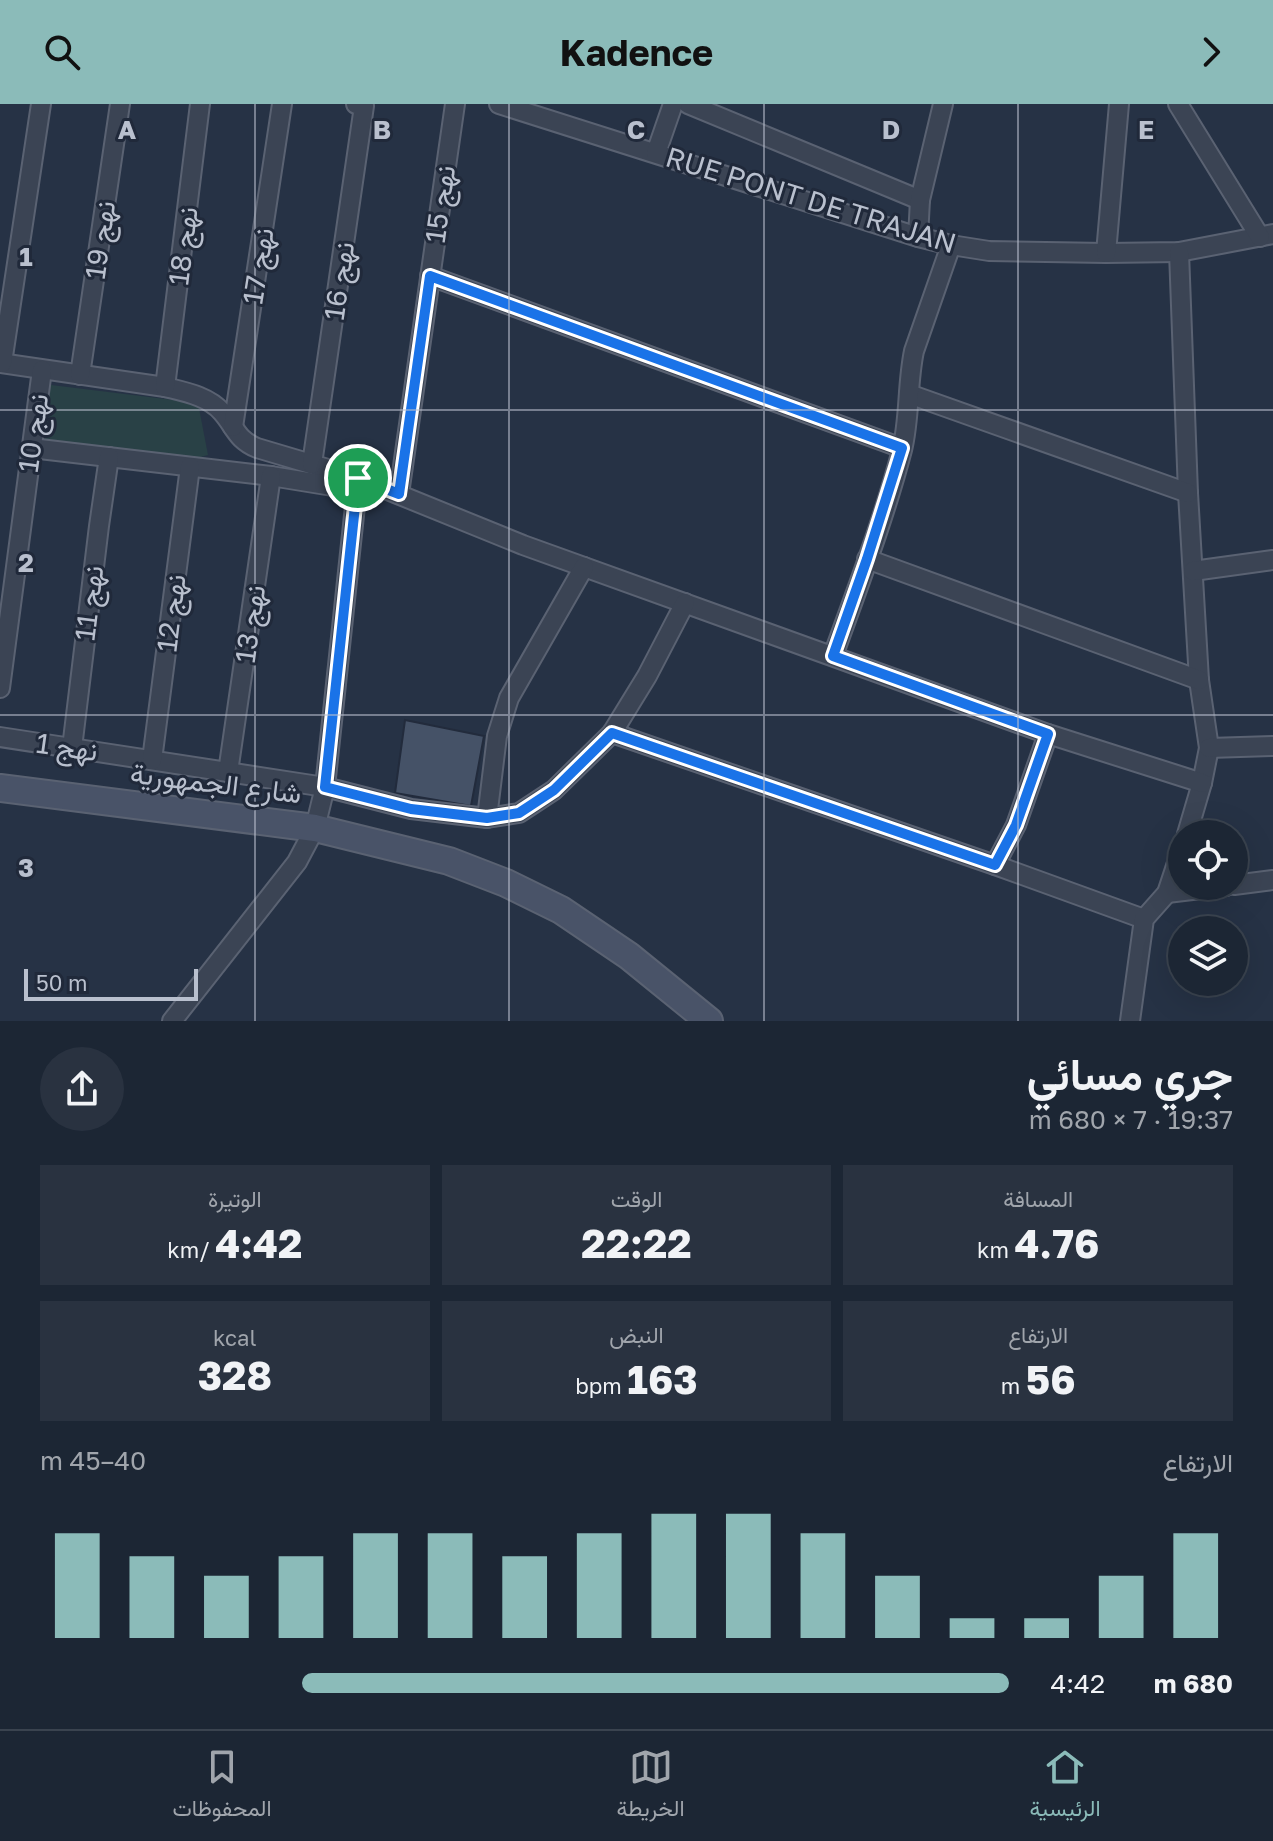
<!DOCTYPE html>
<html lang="ar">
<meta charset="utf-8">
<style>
:root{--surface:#1c2634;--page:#293240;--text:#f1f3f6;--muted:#a0a5ac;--line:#3a434f;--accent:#8bbbb9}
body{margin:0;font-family:"Golos Text",Vazirmatn,sans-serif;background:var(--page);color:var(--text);direction:rtl;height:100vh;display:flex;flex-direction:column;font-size:30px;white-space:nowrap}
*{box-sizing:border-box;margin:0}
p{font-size:26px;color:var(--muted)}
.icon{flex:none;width:44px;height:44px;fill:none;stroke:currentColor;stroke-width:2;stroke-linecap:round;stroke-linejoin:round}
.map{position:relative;height:917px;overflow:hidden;direction:ltr}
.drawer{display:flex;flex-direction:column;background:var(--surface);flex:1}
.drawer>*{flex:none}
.tools{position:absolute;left:1168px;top:716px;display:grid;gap:16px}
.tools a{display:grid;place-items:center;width:80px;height:80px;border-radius:50%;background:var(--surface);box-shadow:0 8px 32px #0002,0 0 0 2px var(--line);font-size:40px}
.scale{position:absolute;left:24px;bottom:20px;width:174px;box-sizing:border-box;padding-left:8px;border:4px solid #b9c0ce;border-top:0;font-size:22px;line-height:28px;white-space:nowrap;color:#b9c0ce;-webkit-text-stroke:6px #20293a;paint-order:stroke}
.pin{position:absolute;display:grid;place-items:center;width:68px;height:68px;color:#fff;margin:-34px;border:4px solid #fff;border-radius:50%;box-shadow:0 2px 8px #0007}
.round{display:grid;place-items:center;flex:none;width:84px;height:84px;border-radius:42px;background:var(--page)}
.summary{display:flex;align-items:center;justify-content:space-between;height:136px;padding:0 40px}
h1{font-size:44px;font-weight:700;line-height:60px}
.stats{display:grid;grid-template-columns:repeat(3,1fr);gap:12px;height:136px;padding:8px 40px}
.stats div{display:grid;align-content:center;border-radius:0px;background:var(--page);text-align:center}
.stats b{font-size:40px;font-weight:700}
.stats small{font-size:22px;font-weight:400}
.stats p{font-size:22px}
.chart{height:224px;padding:16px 40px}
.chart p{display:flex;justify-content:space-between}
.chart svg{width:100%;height:144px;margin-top:8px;stroke:var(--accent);stroke-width:6}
ul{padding:0 40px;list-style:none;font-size:26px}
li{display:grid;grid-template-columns:128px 96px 1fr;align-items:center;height:60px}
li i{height:20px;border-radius:10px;background:var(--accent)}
header{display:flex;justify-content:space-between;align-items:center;height:104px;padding:0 40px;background:var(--accent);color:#111;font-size:36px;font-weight:700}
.tab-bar{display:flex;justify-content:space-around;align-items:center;height:112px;border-top:2px solid var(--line);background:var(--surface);font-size:22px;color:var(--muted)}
.tab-bar a{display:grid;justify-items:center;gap:4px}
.tab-bar .selected{color:var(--accent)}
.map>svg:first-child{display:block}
.green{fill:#294146}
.building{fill:#455267;stroke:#222b3c;stroke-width:2}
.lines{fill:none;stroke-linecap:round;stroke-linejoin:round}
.minor-casing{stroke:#5a6272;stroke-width:22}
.secondary-casing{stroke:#5a6272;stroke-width:30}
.minor{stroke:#3b4454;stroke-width:18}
.secondary{stroke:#495368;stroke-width:26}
.route-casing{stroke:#fff;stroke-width:16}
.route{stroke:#1a73e8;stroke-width:10}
.grid{fill:none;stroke:#b9c0ce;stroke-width:2;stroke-opacity:0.55}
.labels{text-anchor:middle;stroke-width:6;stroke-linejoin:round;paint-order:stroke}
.street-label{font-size:28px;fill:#b9c0ce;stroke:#20293a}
.grid-label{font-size:26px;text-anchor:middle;font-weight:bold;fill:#b9c0ce;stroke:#20293a;stroke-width:6;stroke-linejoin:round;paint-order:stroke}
</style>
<header><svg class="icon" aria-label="forward" viewBox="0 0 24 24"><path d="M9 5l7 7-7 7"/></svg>Kadence<svg class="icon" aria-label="search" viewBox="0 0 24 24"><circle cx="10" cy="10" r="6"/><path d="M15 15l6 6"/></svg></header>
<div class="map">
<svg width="1273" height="917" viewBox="0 0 1273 917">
<rect width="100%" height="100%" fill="#263245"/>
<!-- green -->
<path class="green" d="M 43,280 L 198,299 L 208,351 L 190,356 L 33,341 Z"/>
<!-- building -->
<path class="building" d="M 405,616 L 484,632 L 471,702 L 395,689 Z"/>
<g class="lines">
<defs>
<g id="minor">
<path d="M 499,0 L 918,133 L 951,141 L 989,147 L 1106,149 L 1179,148 L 1273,130"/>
<path d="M 688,0 L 920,96"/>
<path d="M 1178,0 L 1260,133"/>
<path d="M 656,49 L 673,0"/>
<path d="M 918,133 L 920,96 L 943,0"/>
<path d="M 1179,148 L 1188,389 L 1199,576 L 1209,644 L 1202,679 L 1187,730"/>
<path d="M 1106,149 L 1119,0"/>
<path d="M 430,172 L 902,344"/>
<path d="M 0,259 L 165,283 C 185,288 208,292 222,308 C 236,324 236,335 257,344 L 358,374 L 523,441 L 1048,630 L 1016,721 L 995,761"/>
<path d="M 2,259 L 41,0"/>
<path d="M 80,271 L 120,0"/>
<path d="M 165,283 L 200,0"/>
<path d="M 909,290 L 1188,389"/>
<path d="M 233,323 L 282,0"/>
<path d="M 31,344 L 271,372 L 357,386"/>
<path d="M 312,360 L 364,2 L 356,0"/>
<path d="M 399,390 L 455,0"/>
<path d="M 867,455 L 1199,576"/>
<path d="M 1193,467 L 1273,456"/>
<path d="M 833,552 C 857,485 884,415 902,346 C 910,314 907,280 914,247 L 951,141"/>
<path d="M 0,584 L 42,266"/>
<path d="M 612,629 L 995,761 L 1144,815"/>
<path d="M 1048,630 L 1202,679"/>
<path d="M 0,633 L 325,683 L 411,705 L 487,714 L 519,709 L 554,686 L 612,629 L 647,572 L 685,499"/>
<path d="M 72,644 L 99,422 L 109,353"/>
<path d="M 1209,644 L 1273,642"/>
<path d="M 152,656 L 190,363"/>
<path d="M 228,668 L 271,372"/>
<path d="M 487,714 L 497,632 L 509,594 L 584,463"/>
<path d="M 1234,781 L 1273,776"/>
<path d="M 1167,789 L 1226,782"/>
<path d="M 172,917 L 297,758 L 315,724 L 325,683 L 358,374"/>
<path d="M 1130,917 L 1144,815 L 1167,789 L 1182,744"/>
</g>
<path id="secondary" d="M 0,684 L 315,724 L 449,757 L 506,779 L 561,806 L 629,852 L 709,917"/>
</defs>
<!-- minor casing -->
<use href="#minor" class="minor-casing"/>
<!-- secondary casing -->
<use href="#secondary" class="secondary-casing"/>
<!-- minor -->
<use href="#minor" class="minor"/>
<!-- secondary -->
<use href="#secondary" class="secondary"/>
</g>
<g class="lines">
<defs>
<path id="route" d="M 430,172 L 902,344 L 867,455 L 833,552 L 1048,630 L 1016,721 L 995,761 L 612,629 L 554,686 L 519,709 L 487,714 L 411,705 L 325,683 L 358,374 L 399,390 Z"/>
</defs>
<!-- route casing -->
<use href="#route" class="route-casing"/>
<!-- route -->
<use href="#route" class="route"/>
</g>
<!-- grid -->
<path class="grid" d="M 255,0 L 255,917M 509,0 L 509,917M 764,0 L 764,917M 1018,0 L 1018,917M 0,306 L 1273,306M 0,611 L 1273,611"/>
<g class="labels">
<!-- street labels -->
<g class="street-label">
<text transform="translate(811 96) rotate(17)" y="10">RUE PONT DE TRAJAN</text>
<text transform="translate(440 100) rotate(-82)" y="10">نهج 15</text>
<text transform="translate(100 136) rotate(-82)" y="10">نهج 19</text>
<text transform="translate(183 142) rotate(-83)" y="10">نهج 18</text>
<text transform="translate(258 162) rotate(-81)" y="10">نهج 17</text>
<text transform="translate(339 177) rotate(-82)" y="10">نهج 16</text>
<text transform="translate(33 329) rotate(-82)" y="10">نهج 10</text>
<text transform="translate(89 499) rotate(-83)" y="10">نهج 11</text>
<text transform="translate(171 509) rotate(-83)" y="10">نهج 12</text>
<text transform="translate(250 520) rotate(-82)" y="10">نهج 13</text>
<text transform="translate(67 643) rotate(8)" y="10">نهج 1</text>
<text transform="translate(216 679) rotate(7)" y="10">شارع الجمهورية</text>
</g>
</g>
<g class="grid-label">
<text x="127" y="35">A</text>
<text x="382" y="35">B</text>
<text x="636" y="35">C</text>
<text x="891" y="35">D</text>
<text x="1146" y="35">E</text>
<text x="26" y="162">1</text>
<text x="26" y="468">2</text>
<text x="26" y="773">3</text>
</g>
</svg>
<div class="tools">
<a><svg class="icon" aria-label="locate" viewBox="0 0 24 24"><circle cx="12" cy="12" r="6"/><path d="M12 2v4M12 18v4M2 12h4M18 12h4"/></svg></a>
<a><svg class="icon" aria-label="layers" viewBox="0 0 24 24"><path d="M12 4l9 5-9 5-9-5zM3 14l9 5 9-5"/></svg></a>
</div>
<div class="scale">50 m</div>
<div class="pin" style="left:358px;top:374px;background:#1e9e55"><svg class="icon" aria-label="arrive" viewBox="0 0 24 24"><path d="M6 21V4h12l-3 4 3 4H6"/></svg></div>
</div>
<section class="drawer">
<div class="summary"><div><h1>جري مسائي</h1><p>19:37 · 7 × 680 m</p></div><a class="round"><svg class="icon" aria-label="share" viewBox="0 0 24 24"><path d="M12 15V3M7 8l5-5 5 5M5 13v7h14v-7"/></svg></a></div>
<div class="stats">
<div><p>المسافة</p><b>4.76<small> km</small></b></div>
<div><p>الوقت</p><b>22:22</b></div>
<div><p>الوتيرة</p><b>4:42<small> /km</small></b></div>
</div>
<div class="stats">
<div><p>الارتفاع</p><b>56<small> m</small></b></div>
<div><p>النبض</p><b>163<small> bpm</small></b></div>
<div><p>kcal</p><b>328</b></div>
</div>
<div class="chart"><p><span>الارتفاع</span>40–45 m</p>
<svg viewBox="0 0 160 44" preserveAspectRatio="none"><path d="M5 44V12M15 44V19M25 44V25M35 44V19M45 44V12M55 44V12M65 44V19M75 44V12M85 44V6M95 44V6M105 44V12M115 44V25M125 44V38M135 44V38M145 44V25M155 44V12"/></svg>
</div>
<ul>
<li><b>680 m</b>4:42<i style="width:73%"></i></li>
</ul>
</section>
<nav class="tab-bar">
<a class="selected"><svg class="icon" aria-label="home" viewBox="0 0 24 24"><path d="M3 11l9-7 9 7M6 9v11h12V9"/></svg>الرئيسية</a>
<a><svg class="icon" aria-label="map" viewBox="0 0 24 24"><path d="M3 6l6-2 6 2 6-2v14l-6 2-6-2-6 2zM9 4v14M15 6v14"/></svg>الخريطة</a>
<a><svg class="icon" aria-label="saved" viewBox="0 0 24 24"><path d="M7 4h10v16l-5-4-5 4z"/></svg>المحفوظات</a>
</nav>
